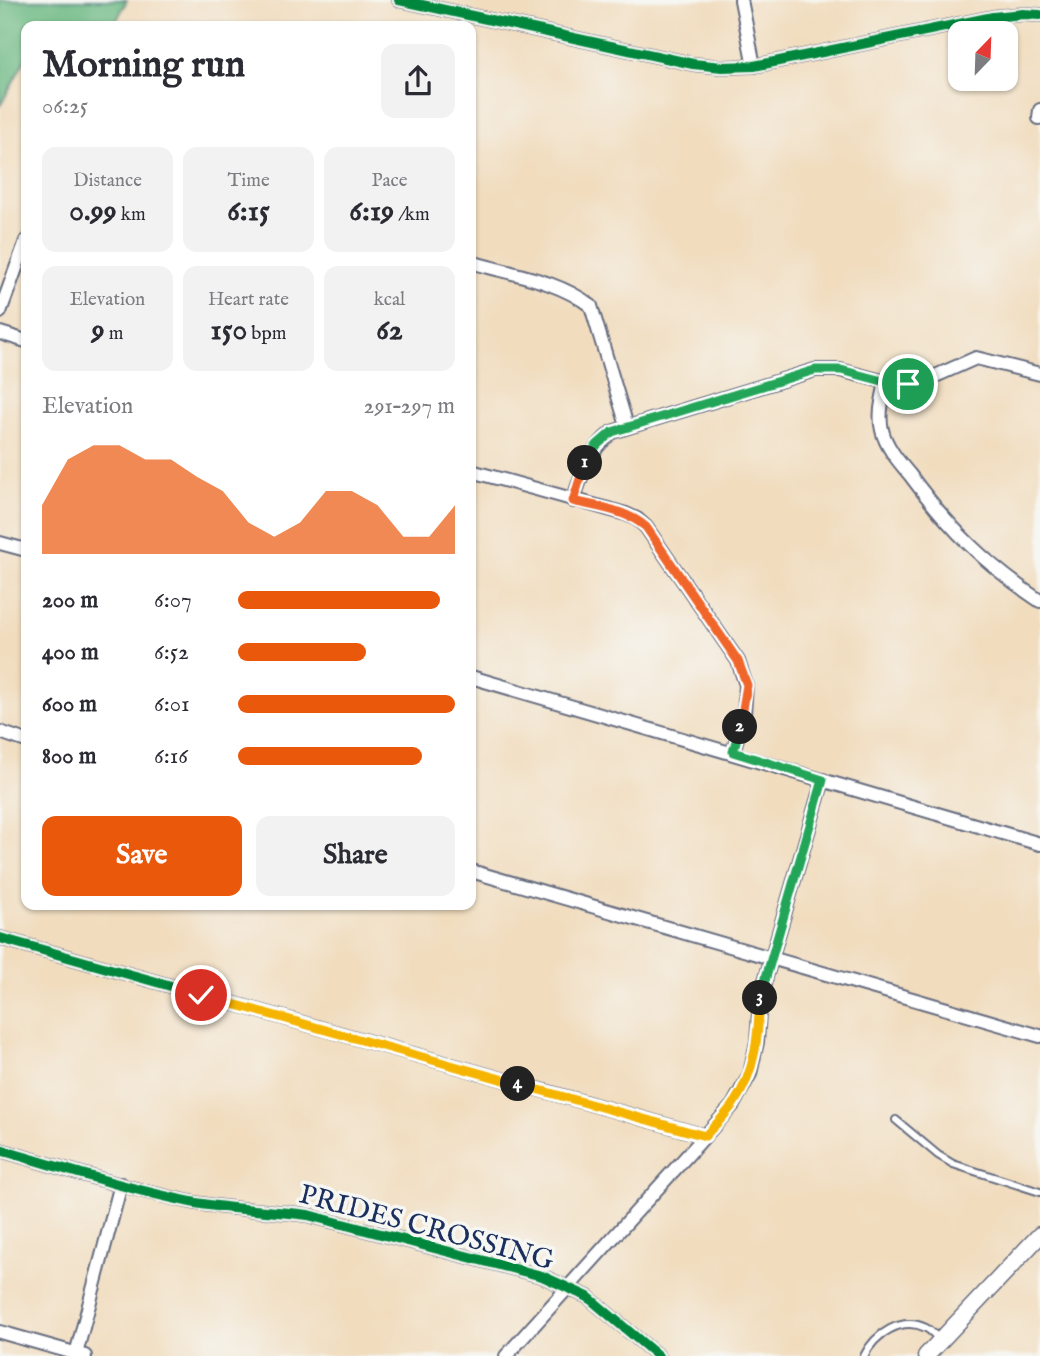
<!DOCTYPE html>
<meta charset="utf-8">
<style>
:root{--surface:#fff;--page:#f2f2f3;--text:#2b2b33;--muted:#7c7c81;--accent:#ea580c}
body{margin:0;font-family:"IM FELL English",serif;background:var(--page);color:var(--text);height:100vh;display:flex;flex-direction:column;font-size:26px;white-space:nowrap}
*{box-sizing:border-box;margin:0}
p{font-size:23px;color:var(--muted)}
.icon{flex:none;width:38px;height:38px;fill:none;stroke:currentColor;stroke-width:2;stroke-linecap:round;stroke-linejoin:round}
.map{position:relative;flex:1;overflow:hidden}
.panel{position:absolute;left:21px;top:21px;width:455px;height:889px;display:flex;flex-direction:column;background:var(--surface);border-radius:14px;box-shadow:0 2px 5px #0004}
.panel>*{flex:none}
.needle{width:46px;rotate:23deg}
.tools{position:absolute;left:948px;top:21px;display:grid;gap:14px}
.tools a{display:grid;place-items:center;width:70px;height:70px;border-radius:14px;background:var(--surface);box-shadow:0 2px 5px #0004;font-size:35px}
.pin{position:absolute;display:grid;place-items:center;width:60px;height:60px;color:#fff;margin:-30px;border:4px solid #fff;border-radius:50%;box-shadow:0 2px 7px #0007}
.km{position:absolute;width:35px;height:35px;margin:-18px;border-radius:50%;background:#222;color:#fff;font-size:19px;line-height:35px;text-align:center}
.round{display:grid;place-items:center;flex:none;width:74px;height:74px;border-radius:14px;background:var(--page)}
.overview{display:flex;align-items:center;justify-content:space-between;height:119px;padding:0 21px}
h1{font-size:38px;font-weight:800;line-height:52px}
.metrics{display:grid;grid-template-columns:repeat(3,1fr);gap:10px;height:119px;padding:7px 21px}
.metrics div{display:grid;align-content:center;border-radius:14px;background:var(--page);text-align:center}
.metrics b{font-size:30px;font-weight:800}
.metrics small{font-size:19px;font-weight:400}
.metrics p{font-size:19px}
.chart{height:196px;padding:14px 21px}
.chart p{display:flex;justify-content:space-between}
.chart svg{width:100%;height:126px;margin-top:7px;fill:var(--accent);opacity:.7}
.primary-button{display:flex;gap:14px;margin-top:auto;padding:14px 21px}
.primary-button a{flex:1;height:80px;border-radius:14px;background:var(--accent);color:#fff;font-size:28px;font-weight:800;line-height:80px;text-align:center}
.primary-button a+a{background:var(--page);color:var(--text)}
ul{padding:0 21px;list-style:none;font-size:23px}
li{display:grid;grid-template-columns:112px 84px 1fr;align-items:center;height:52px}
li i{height:18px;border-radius:9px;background:var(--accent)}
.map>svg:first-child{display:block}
.forest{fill:#6db983;stroke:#447470;stroke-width:2}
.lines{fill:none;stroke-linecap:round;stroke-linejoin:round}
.service-casing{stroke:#666c7f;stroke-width:10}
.minor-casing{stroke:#666c7f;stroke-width:16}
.tertiary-casing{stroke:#666c7f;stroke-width:19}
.service{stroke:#fff;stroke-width:6}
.minor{stroke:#fff;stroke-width:12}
.tertiary{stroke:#fff;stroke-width:16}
.cycleway-casing{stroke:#f6f6f2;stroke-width:15}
.cycleway{stroke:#00873e;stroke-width:10}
.split-1-casing{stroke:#fff;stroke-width:14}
.split-2-casing{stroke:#fff;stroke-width:14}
.split-3-casing{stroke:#fff;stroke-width:14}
.split-4-casing{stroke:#fff;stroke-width:14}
.split-5-casing{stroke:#fff;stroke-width:14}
.split-1{stroke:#22a559;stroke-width:9}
.split-2{stroke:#f0652b;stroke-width:9}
.split-3{stroke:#22a559;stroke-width:9}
.split-4{stroke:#f5b400;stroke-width:9}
.split-5{stroke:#f5b400;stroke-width:9}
.labels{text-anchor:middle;stroke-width:7;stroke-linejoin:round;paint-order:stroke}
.street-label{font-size:28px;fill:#1b2f5e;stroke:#f6f6f2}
</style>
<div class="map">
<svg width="1040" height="1356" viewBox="0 0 1040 1356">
<rect width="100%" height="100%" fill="#f6f6f2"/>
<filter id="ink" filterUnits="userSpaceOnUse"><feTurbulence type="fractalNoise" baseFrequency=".0143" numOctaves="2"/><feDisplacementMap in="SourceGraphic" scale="14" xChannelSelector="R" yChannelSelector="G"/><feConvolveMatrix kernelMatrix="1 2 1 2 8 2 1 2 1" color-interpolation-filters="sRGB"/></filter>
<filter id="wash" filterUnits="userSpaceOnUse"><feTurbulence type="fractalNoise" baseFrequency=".00686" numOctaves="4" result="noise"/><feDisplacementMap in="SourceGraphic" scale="28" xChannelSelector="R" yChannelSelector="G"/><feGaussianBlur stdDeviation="1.57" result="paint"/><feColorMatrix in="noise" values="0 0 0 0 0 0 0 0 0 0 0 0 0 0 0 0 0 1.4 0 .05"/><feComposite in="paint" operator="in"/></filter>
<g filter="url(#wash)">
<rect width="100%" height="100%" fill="#f1dcbd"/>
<!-- forest -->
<path class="forest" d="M 0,0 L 127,0 L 114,26 L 26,26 L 26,58 L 0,106 Z"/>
</g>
<g filter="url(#ink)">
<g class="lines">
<defs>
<g id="service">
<path d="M 896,1120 L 938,1155 L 953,1164 L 1040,1192"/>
<path d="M 864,1356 C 875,1334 901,1316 926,1328 C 930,1330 935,1335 939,1339"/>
</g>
<g id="minor">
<path d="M 399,0 L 693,64 L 722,67 L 754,66 L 993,17 L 1023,14 L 1040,15"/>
<path d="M 741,0 L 754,66"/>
<path d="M 1039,118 L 1040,110"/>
<path d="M 471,262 C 510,274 558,280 591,306 L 627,426"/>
<path d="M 0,312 L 26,241"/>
<path d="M 0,333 L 26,341"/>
<path d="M 886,382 C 883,398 878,414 882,430 C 886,447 899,462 910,475 C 951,530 984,563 1040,601"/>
<path d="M 471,471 L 626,514 L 637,519 L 646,527 L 738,661 L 746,685 L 744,714 L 733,752"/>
<path d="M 573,501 C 583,471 587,453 612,432 L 815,370 L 840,370 L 886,382 L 908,384 L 931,378 L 976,358 L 1040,374"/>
<path d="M 0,543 L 26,550"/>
<path d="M 471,677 L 1040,844"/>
<path d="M 0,732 L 26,741"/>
<path d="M 471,871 L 1040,1036"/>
<path d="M 0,938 L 705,1136"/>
<path d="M 0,1150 C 63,1168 127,1189 191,1202 C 230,1210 269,1210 308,1215 L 542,1276 L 588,1297 L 658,1356"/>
<path d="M 0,1332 L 85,1356"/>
<path d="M 76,1354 L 121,1184"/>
<path d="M 506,1356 L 733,1105 L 750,1074 L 757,1042 L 760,998 L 823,780"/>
</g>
<path id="tertiary" d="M 926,1356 L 1040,1235"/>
</defs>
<!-- service casing -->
<use href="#service" class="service-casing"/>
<!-- minor casing -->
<use href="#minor" class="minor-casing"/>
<!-- tertiary casing -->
<use href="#tertiary" class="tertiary-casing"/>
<!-- service -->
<use href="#service" class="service"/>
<!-- minor -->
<use href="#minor" class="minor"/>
<!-- tertiary -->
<use href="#tertiary" class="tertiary"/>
<defs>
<g id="cycleway">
<path d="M 399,0 L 693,64 L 722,67 L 754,66 L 993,17 L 1023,14 L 1040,15"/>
<path d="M 0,938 L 705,1136"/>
<path d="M 0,1150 C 63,1168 127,1189 191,1202 C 230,1210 269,1210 308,1215 L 542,1276 L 588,1297 L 658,1356"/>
</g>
</defs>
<!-- cycleway casing -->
<use href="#cycleway" class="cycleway-casing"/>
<!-- cycleway -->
<use href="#cycleway" class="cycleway"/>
</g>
</g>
<g class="lines" filter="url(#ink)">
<defs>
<path id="split-1" d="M 585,463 L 597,445 L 612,432 L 815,370 L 841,370 L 886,382 L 908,384"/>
<path id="split-2" d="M 585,463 L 573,501 C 598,507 627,510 646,527 L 738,661 L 747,685 L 740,727"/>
<path id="split-3" d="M 740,727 L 733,752 L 823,780 L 760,998"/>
<path id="split-4" d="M 518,1084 L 705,1136 C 714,1126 726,1115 734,1103 C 756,1071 758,1036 760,998"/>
<path id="split-5" d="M 201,995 L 518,1084"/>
</defs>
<!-- split-1 casing -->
<use href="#split-1" class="split-1-casing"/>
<!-- split-2 casing -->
<use href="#split-2" class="split-2-casing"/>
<!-- split-3 casing -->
<use href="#split-3" class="split-3-casing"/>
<!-- split-4 casing -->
<use href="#split-4" class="split-4-casing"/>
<!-- split-5 casing -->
<use href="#split-5" class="split-5-casing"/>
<!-- split-1 -->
<use href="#split-1" class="split-1"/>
<!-- split-2 -->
<use href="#split-2" class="split-2"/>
<!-- split-3 -->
<use href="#split-3" class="split-3"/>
<!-- split-4 -->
<use href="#split-4" class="split-4"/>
<!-- split-5 -->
<use href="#split-5" class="split-5"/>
</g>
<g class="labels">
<!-- street labels -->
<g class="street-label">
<text transform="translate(427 1226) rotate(15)" y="10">PRIDES CROSSING</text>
</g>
</g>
</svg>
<div class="tools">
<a><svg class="needle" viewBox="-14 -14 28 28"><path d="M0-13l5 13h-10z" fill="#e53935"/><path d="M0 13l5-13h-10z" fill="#7c7c81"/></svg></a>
</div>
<div class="pin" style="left:908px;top:384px;background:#1e9e55"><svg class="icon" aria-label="arrive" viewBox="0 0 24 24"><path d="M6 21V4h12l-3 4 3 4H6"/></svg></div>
<div class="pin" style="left:201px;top:995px;background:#d93025"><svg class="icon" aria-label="check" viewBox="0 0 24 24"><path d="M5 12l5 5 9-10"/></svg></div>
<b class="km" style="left:585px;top:463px">1</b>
<b class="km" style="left:740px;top:727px">2</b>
<b class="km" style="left:760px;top:998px">3</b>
<b class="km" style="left:518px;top:1084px">4</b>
<section class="panel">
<div class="overview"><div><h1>Morning run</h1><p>06:25</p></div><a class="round"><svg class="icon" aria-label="share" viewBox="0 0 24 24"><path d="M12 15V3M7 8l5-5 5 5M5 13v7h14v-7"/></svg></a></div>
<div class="metrics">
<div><p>Distance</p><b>0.99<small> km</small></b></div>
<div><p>Time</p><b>6:15</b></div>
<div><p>Pace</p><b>6:19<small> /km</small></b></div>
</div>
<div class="metrics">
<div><p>Elevation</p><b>9<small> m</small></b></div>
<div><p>Heart rate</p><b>150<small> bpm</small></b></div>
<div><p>kcal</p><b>62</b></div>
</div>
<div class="chart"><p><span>Elevation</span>291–297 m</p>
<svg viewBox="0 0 160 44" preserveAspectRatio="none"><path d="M0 44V27L10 11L20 6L30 6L40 11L50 11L60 17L70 22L80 33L90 38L100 33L110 22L120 22L130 27L140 38L150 38L160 27V44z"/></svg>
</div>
<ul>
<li><b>200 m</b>6:07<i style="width:93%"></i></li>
<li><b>400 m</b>6:52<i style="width:59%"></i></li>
<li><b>600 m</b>6:01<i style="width:100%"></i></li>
<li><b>800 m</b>6:16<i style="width:85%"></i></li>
</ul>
<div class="primary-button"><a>Save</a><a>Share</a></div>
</section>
</div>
